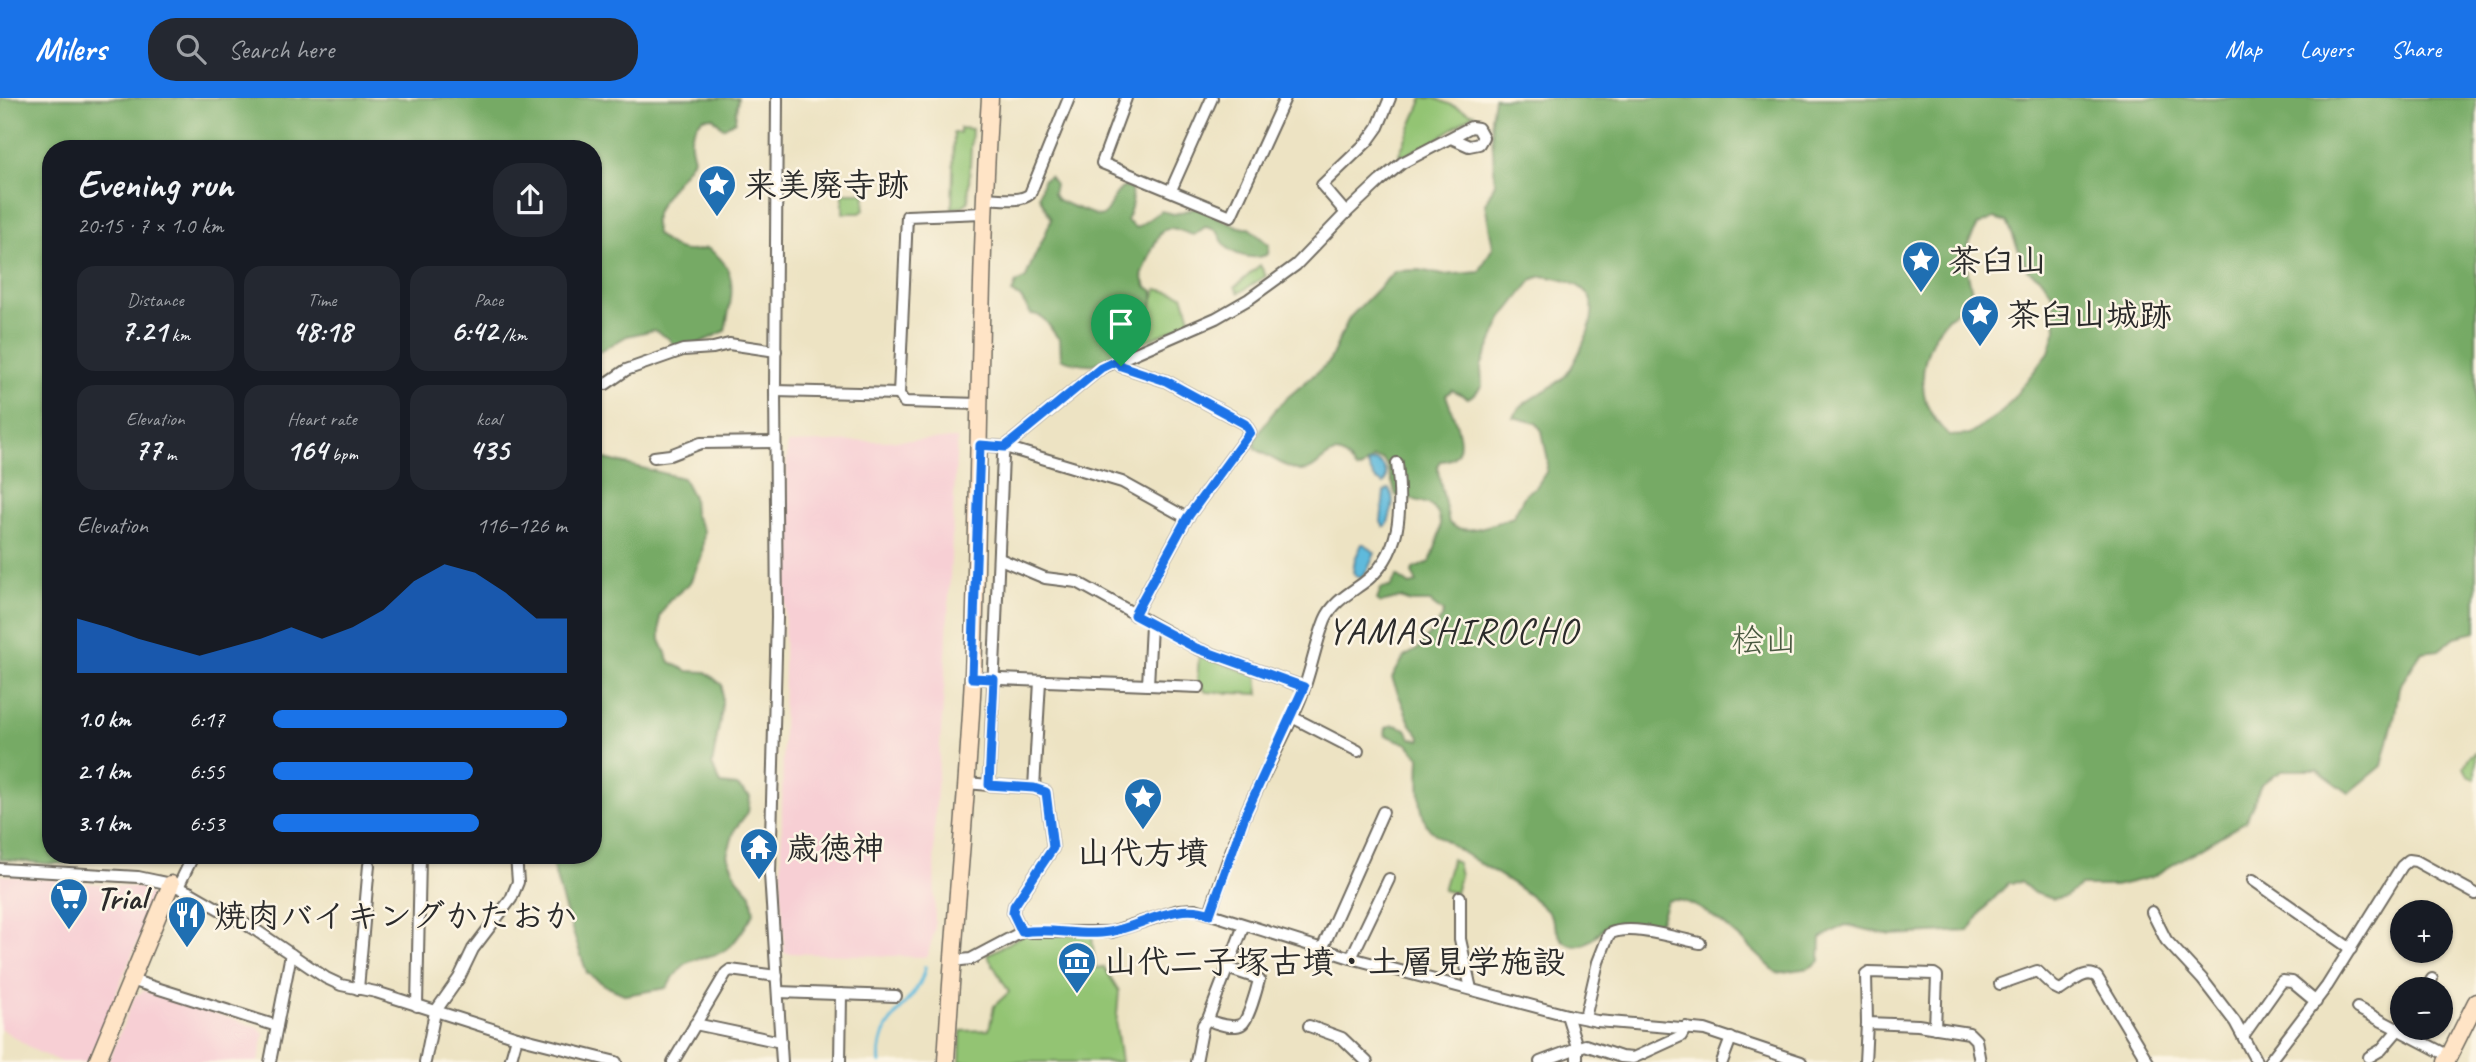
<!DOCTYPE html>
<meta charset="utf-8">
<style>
:root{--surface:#171b24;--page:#242831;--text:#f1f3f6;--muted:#9ea1a6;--accent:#1a73e8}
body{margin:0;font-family:Caveat,"Klee One",sans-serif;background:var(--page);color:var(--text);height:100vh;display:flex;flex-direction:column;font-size:26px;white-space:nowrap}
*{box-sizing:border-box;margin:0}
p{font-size:23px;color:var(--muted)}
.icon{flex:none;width:38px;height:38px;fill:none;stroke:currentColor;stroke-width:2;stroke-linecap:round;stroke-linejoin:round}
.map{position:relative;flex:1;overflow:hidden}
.sheet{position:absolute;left:42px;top:42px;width:560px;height:724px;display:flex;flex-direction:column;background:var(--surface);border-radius:28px;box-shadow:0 2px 5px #0004}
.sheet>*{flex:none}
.controls{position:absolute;left:2390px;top:802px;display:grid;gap:14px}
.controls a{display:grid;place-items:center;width:63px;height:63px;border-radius:50%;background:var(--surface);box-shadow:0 2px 5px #0004;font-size:35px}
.pin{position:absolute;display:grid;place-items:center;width:60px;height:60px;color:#fff;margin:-72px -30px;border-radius:50% 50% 50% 0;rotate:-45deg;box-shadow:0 0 7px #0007}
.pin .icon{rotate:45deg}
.round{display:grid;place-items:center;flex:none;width:74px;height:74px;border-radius:28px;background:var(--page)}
.headline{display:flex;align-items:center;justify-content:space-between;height:119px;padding:0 35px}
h1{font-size:38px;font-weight:700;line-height:52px}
.metrics{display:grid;grid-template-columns:repeat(3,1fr);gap:10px;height:119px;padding:7px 35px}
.metrics div{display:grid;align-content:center;border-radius:18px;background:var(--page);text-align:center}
.metrics b{font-size:30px;font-weight:700}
.metrics small{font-size:19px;font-weight:400}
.metrics p{font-size:19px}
.chart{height:196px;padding:14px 35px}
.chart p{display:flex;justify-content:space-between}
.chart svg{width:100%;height:126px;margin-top:7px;fill:var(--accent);opacity:.7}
ul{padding:0 35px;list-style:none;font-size:23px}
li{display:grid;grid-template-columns:112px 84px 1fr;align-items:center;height:52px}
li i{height:18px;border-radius:9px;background:var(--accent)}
header{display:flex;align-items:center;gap:42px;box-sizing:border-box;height:98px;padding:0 35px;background:var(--accent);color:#fff}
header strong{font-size:33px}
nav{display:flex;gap:38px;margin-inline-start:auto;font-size:24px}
.search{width:490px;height:63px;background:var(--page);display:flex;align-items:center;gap:18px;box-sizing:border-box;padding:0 24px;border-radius:28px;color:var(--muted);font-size:26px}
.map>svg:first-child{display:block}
.built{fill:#f7cfd4}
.green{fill:#93c473;stroke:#5f784f;stroke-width:2}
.forest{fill:#76aa65;stroke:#506a48;stroke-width:2;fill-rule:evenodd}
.water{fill:#5ebadc;stroke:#447284;stroke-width:2}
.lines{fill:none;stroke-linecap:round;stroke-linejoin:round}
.stream{stroke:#5ebadc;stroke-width:3.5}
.street-casing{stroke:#6f6b60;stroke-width:14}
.secondary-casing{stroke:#6f6b60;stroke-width:19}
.street{stroke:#fff;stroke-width:10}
.secondary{stroke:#ffe4c6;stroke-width:16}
.route-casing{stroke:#fff;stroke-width:14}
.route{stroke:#1a73e8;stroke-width:9}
.labels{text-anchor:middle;stroke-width:5;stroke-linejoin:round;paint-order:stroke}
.poi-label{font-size:33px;font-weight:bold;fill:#2b2b2b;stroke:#fcf5e5;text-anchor:start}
.park-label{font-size:33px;fill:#4a5941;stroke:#fcf5e5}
.quarter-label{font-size:37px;letter-spacing:2px;fill:#2b2b2b;stroke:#fcf5e5}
</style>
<header>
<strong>Milers</strong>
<div class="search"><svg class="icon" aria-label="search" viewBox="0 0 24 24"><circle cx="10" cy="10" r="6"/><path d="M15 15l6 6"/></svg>Search here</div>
<nav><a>Map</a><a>Layers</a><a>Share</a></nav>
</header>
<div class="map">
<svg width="2476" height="964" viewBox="0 0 2476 964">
<rect width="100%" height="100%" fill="#fcf5e5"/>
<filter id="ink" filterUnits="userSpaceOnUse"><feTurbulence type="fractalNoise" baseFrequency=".0143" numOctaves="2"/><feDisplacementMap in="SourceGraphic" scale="14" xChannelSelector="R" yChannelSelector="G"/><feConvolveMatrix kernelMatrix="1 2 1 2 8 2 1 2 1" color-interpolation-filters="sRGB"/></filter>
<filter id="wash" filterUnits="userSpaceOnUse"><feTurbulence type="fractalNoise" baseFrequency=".00686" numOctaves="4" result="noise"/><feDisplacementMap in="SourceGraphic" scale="28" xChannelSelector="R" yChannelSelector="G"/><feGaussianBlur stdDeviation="1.57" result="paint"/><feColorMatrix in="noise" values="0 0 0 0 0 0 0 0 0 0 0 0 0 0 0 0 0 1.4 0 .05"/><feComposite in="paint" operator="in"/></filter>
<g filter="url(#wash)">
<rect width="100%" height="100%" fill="#ede3c3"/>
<!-- built -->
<g class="built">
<path d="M 957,341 L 945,577 L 934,734 L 935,831 L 927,859 L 784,855 L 781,793 L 787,345 Z"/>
<path d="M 0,777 L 143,790 L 150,797 L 153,806 L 88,964 L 61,964 L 36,953 L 0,930 Z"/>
<path d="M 143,892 L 257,929 L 264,936 L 258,964 L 108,964 L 135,897 L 142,895 Z"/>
</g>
<!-- green -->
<g class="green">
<path d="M 1423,0 L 1434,0 L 1474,16 L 1434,43 L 1404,58 L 1399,56 Z"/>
<path d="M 960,30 L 972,31 L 968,104 L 961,109 L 952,110 L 954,35 L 960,35 Z"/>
<path d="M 843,95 L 865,95 L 864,112 L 860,115 L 843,115 Z"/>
<path d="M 1260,167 L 1266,178 L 1239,195 L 1235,189 Z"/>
<path d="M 1157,191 L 1183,197 L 1190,220 L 1197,222 L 1143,244 L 1138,235 Z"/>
<path d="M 1199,557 L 1257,578 L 1259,596 L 1206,594 L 1197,584 Z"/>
<path d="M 2476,654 L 2476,681 L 2468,678 L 2464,669 L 2469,659 Z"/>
<path d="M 1452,761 L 1457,765 L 1460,777 L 1455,795 L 1443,792 Z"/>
<path d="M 1025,836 L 1092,837 L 1095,870 L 1104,869 L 1119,893 L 1116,929 L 1121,964 L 960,964 L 961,933 L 989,932 L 994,908 L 1009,894 L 987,857 Z"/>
</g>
<!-- forest -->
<g class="forest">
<path d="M 0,0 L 738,0 L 735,23 L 723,30 L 713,19 L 703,20 C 690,34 688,41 694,60 C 684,77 658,101 655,120 C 654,125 656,132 656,136 C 674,152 684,157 707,150 C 742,171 731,200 725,233 L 691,249 L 675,249 L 668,240 L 654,232 L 627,238 L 599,254 L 593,254 L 593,51 L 51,51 L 51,758 L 72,758 L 68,765 L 49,766 L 0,761 Z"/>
<path d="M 1494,0 L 2476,0 L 2476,534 L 2455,539 L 2439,552 L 2422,554 L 2399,589 L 2395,616 L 2382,668 L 2349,695 L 2317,672 L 2284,672 L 2261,686 L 2246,723 L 2152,779 L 2115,788 L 2080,788 L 2066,798 L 2053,801 L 2034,795 L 2021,784 L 2009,785 L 2003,791 L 1983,812 L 1969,833 L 1891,837 L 1845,827 L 1821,840 L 1820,863 L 1809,870 L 1777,875 C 1754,855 1698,793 1667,803 L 1660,823 L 1647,830 L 1607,827 C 1598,836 1585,851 1571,847 C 1556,844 1556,822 1547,813 C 1518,783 1477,767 1445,742 C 1440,739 1431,734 1428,729 C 1418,714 1419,677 1420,660 L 1408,646 L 1385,637 L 1386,630 C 1393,625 1399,628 1406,631 L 1411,640 L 1420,642 L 1421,640 L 1410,625 L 1392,580 L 1404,559 L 1418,551 L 1442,520 L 1443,514 L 1430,504 L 1410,504 L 1400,500 L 1381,505 L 1377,502 L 1381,490 L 1390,489 L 1397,478 L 1410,487 L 1417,485 L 1412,475 L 1413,471 L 1430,464 C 1436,447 1450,419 1429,407 C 1418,401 1407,402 1396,397 L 1387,367 L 1382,361 L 1373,360 L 1361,371 L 1356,372 C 1332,333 1321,375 1301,373 C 1286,370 1269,358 1256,351 L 1254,346 L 1257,337 L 1269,320 L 1281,305 L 1329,264 L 1349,220 L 1395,173 L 1420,172 L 1443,177 L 1479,174 L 1493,149 L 1485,106 L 1495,85 L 1491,19 ZM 1994,120 L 2007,124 L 2027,171 L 2043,182 L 2054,199 L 2056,231 L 2049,254 L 2003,313 L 1969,337 L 1949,338 C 1940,329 1932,319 1927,307 C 1917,278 1926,243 1947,221 C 1953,215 1962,210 1969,206 L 1972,194 L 1965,162 L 1968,146 L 1978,127 ZM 1542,178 C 1590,184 1604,201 1583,246 C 1578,257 1572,271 1564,279 C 1549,294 1523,300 1513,319 L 1536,325 L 1542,333 L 1548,363 L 1546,374 L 1537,388 L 1526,395 L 1513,419 C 1494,425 1466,440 1449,425 L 1437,368 L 1440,363 C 1477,362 1452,317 1446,297 L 1452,292 L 1468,300 L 1475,296 L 1482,288 L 1481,268 L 1502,221 L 1533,181 Z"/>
<path d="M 1049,78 L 1055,86 L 1053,96 L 1058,102 L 1071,108 L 1098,118 L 1104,117 C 1112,107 1113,95 1124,89 L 1131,91 L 1132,106 L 1127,123 L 1136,130 L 1161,113 L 1174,116 L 1199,109 C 1213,115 1236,132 1249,130 L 1269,147 L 1268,156 C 1256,162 1239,159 1229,151 C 1217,142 1225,132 1205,129 L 1194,137 C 1185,136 1174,127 1165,131 C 1156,135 1146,169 1142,178 L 1146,188 L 1153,193 C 1154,209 1146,232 1134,245 C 1128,250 1102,264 1094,266 C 1085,267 1068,264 1061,260 L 1060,242 C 1049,231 1047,217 1031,216 L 1020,199 L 1012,195 L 1016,185 L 1026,180 C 1032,159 1045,142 1051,121 L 1039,98 L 1043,82 Z"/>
<path d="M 593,358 L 683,380 L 693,399 L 694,416 L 704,433 L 702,458 L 690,485 L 669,503 L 660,518 L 660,542 L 670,564 L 687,573 L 706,574 L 722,587 L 722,611 L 712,667 L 721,686 L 737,688 L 750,699 L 748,714 L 735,731 L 727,757 L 737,780 L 751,796 L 754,815 C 746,827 739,841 728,850 C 716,860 699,858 687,865 C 678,871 672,882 666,890 L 626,897 L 608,889 L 587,875 L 564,808 L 550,758 L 593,758 Z"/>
</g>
<!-- water -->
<g class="water">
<path d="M 1375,363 C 1385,365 1389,378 1384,386 L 1375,381 L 1368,368 L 1368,365 Z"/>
<path d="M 1389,391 C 1396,400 1391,417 1387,427 L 1384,429 L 1381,424 L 1384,394 Z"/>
<path d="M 1362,446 L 1365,446 L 1375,455 L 1368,471 L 1361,479 L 1356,478 L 1353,475 L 1355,461 Z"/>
</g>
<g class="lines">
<!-- stream -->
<path class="stream" d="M 880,964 C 877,915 918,909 925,869"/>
</g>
</g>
<g filter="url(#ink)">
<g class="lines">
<defs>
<g id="street">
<path d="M 777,0 L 775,293 L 777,520 L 770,776 L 782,964"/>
<path d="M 1126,0 L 1102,65 L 1231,118 L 1285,0"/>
<path d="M 1390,0 L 1378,29 L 1368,43 L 1322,87 L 1346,115 L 1380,83 L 1402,65 L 1471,29 L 1478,30 L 1483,39 L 1479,46 L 1469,48 L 1451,40"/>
<path d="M 1171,92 L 1212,0"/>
<path d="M 984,100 C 998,100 1019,105 1030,96 L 1069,0"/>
<path d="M 1116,263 L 1121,268 L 1166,283 L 1245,326 L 1250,334 L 1187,420 L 1134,517"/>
<path d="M 606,286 L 626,272 L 683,252 L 713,250 L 729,246 L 776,253"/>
<path d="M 775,293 L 899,296"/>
<path d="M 980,306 L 904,304 L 899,296 L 907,118 L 983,115"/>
<path d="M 980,347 L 1005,349 L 1122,384 L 1187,420"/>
<path d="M 654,359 L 670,357 L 701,345 L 775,344"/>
<path d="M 1000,461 L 1045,480 L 1077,484 L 1196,550 L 1304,589"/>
<path d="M 973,580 L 1148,587 L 1151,527"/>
<path d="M 1148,587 L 1199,589"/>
<path d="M 1292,619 L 1358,653"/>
<path d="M 967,685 L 989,687 L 1003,358 L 1005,349 L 1101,270 L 1216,220 L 1249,201 L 1296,167 L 1346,115"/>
<path d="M 989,687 L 1034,690 L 1040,583"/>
<path d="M 0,771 L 138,779 L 171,786 L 191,795 L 257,833 L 326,880 L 341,887 L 376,894 L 517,939 L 616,964"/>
<path d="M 2253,782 L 2351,851"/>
<path d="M 178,789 L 193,758"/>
<path d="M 1460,799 L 1460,841 L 1471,891"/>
<path d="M 2152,814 L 2166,842 L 2202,881 L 2235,924 L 2256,963"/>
<path d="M 1210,815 C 1221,782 1232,748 1246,715 C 1263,676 1285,639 1301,599 C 1311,574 1315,547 1325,522 C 1332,505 1348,496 1362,486 C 1403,457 1402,410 1397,365"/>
<path d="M 1022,834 L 1013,815 L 1014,808 L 1053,750 L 1046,694 L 1034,690"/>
<path d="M 1322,851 L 1383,714"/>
<path d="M 1351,860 L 1389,781"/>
<path d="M 952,863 L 971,861 L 1022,834 L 1111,834 L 1179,812 L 1195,811 L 1351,860 L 1567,917 L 1597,923 L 1705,932 L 1801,964"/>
<path d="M 131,882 L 277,928"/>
<path d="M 2000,886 L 2037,873 L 2054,889 L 2060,892 C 2071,886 2085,870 2097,879 L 2148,964"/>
<path d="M 358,891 L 369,767"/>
<path d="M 2426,891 L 2432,881"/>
<path d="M 778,894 L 896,898"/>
<path d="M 417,908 L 420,758"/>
<path d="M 2357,910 L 2449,958"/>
<path d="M 1567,917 L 1577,949 L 1577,964"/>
<path d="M 1585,920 L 1598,864 L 1609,836 C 1631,825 1675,840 1700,845"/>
<path d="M 1208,921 C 1215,926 1234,931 1242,926 C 1248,923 1257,890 1259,882 L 1254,879 L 1227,870"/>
<path d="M 1867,925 L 1866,876 L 1869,874 L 1934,876 L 1937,878 L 1935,930"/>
<path d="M 695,926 L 781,944"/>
<path d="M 1309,928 L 1342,940 L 1367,964"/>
<path d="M 2243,938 L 2282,883 L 2292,884 L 2316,904"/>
<path d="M 2369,959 L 2381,952 L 2403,926"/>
<path d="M 270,964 L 291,856"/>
<path d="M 425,964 L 435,914 L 459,880 L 473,851 L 511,801 L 518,784 L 516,758"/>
<path d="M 510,964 L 517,939"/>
<path d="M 673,964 L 726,875 L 730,872 L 777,878"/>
<path d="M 840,964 L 841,896"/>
<path d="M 1196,964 L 1203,927 L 1208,921 L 1244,827"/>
<path d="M 1540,964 L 1585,947 L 1621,959 L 1633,960 L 1681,938 L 1686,929"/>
<path d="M 1722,964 L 1731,940"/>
<path d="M 1865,964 L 1867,925 L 1918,927 L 1969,935 L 1976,942 L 1980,964"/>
<path d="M 2269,964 L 2327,888 L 2402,768 L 2409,762 L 2416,763 L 2476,796"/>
</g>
<g id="secondary">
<path d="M 97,964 L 171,786"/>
<path d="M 946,964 C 953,835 967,707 973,578 C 980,385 978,192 990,0"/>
<path d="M 2446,964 L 2476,904"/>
</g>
</defs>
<!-- street casing -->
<use href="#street" class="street-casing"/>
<!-- secondary casing -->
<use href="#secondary" class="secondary-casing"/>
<!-- street -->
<use href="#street" class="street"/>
<!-- secondary -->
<use href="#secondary" class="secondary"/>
</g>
</g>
<g class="lines" filter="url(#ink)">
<defs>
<path id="route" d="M 1116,263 L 1121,268 L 1166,283 L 1245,326 L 1250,334 L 1187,420 L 1134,517 L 1196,550 L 1304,589 L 1246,715 L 1210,816 C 1176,803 1143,828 1109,834 C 1080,839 1051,829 1022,834 L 1013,815 L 1014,808 L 1053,750 L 1046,694 L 1034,690 L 989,687 L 994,581 L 972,580 L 980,347 L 1005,349 L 1101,270 Z"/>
</defs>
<!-- route casing -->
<use href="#route" class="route-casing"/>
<!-- route -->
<use href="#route" class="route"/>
</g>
<!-- icons -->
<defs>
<symbol id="sight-pin" viewBox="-11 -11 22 30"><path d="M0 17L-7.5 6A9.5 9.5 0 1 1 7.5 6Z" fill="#1f6fb2" stroke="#fcf5e5"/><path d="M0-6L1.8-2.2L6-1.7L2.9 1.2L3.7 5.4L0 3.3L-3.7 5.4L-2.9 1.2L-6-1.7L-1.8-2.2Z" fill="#fff"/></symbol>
<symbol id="temple-pin" viewBox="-11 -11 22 30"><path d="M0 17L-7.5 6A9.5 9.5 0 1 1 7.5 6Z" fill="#1f6fb2" stroke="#fcf5e5"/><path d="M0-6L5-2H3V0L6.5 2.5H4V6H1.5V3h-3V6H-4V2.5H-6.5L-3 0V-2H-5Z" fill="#fff"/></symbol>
<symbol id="supermarket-pin" viewBox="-11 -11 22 30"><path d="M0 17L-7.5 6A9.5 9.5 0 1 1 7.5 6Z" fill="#1f6fb2" stroke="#fcf5e5"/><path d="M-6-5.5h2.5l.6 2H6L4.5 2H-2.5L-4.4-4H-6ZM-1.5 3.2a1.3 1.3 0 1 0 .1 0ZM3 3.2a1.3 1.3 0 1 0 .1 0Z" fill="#fff"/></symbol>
<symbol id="restaurant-pin" viewBox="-11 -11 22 30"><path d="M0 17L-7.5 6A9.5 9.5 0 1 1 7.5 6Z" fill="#1f6fb2" stroke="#fcf5e5"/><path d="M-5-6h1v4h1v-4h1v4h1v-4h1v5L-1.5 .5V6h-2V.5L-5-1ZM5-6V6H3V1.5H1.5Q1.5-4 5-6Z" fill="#fff"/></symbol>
<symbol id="museum-pin" viewBox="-11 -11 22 30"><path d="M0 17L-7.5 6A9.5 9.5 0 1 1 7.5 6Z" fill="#1f6fb2" stroke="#fcf5e5"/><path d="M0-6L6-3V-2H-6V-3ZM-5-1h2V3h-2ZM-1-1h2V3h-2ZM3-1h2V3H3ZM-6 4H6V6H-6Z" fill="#fff"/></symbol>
</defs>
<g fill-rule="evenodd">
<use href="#sight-pin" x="695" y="64" width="44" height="60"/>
<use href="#sight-pin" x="1899" y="140" width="44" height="60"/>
<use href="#sight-pin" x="1958" y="194" width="44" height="60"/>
<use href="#sight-pin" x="1121" y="677" width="44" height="60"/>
<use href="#temple-pin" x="737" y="727" width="44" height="60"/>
<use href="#supermarket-pin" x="47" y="777" width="44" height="60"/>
<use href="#restaurant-pin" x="165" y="795" width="44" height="60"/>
<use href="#museum-pin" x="1055" y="841" width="44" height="60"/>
</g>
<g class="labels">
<!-- poi labels -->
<g class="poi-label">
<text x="744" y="98">来美廃寺跡</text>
<text x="1948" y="174">茶臼山</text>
<text x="2007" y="228">茶臼山城跡</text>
<text x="786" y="761">歳徳神</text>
<text x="1143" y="766" text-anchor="middle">山代方墳</text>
<text x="96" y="811">Trial</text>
<text x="214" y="829">焼肉バイキングかたおか</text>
<text x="1104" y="875">山代二子塚古墳・土層見学施設</text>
</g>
<!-- park labels -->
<g class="park-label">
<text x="1764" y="553">桧山</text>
</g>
<!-- quarter labels -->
<g class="quarter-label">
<text x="1453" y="545">YAMASHIROCHO</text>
</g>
</g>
</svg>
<div class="controls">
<a>+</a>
<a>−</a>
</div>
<div class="pin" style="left:1121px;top:268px;background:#1e9e55"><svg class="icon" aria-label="arrive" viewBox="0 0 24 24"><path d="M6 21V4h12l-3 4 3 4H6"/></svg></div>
<section class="sheet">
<div class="headline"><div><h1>Evening run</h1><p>20:15 · 7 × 1.0 km</p></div><a class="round"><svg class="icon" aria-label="share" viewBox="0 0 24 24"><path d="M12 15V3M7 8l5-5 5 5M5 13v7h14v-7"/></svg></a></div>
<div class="metrics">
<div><p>Distance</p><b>7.21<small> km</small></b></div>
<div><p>Time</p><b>48:18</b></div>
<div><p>Pace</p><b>6:42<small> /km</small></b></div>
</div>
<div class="metrics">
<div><p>Elevation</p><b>77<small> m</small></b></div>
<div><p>Heart rate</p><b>164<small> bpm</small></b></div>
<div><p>kcal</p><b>435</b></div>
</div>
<div class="chart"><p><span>Elevation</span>116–126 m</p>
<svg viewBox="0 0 160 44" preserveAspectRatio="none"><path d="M0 44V25L10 28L20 32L30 35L40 38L50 35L60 32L70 28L80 32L90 28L100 22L110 12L120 6L130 9L140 16L150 25L160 25V44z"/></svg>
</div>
<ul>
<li><b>1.0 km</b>6:17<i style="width:100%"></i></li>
<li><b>2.1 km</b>6:55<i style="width:68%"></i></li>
<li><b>3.1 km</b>6:53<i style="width:70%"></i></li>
</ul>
</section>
</div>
